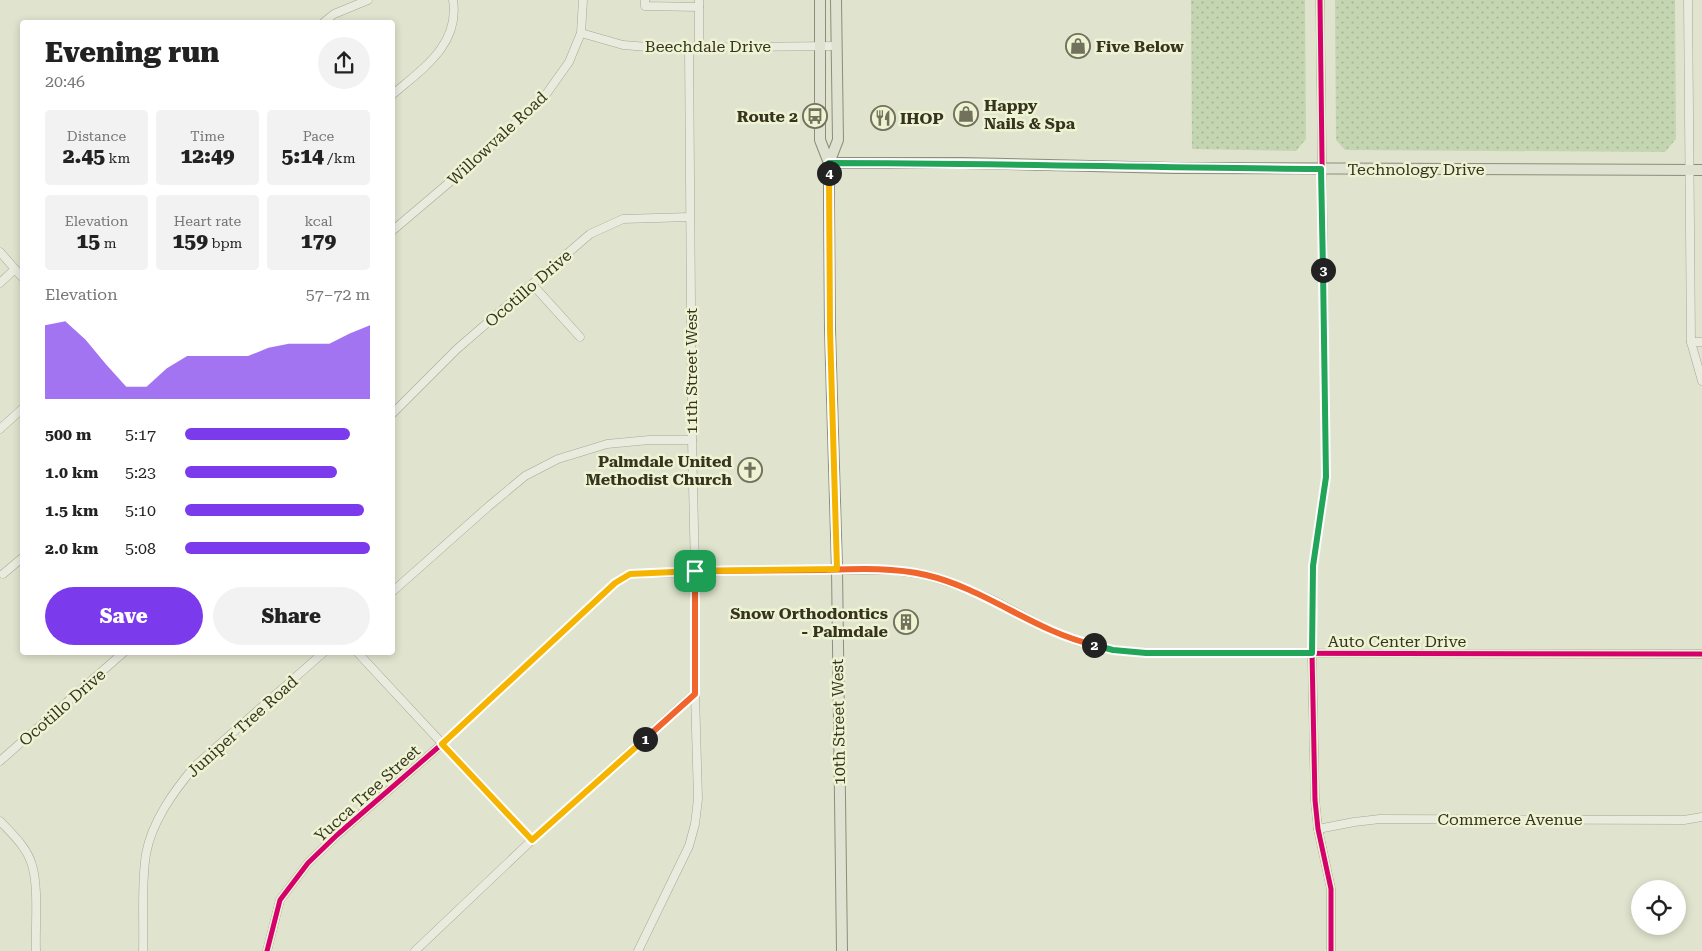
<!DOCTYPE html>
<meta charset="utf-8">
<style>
:root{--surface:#fff;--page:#f2f2f2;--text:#222;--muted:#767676;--accent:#7c3aed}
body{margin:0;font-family:"Roboto Serif",serif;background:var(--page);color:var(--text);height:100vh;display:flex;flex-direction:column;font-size:19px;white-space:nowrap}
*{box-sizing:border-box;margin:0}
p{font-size:16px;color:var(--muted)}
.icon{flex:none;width:28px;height:28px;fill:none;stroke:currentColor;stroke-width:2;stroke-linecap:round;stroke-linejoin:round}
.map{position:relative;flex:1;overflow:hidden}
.panel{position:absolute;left:20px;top:20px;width:375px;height:635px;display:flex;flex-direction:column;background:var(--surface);border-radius:5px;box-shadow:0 2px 8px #0003}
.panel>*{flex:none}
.fabs{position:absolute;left:1631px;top:880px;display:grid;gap:10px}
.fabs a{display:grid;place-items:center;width:55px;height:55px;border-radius:50%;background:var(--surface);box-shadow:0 2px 8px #0003;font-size:25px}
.pin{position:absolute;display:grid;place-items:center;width:42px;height:42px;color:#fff;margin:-21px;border-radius:10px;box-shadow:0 2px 8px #0006}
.km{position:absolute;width:25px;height:25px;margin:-12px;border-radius:50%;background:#222;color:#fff;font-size:14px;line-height:25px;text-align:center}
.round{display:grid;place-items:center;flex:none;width:52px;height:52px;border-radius:26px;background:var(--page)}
.headline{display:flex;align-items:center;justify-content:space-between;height:85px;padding:0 25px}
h1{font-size:28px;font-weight:800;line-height:38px}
.stats{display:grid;grid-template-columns:repeat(3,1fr);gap:8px;height:85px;padding:5px 25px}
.stats div{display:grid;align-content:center;border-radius:5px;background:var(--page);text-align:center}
.stats b{font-size:21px;font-weight:800}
.stats small{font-size:14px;font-weight:400}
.stats p{font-size:14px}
.chart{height:140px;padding:10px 25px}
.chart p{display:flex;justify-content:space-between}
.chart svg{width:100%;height:90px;margin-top:5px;fill:var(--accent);opacity:.7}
.primary-button{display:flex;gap:10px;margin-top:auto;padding:10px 25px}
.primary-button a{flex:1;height:58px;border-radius:30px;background:var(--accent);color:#fff;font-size:20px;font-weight:800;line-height:58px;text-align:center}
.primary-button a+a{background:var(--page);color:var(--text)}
ul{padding:0 25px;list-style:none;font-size:16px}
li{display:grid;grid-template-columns:80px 60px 1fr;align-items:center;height:38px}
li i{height:12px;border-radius:6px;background:var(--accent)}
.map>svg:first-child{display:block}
.green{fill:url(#green-dots)}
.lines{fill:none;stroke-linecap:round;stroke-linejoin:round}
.minor-casing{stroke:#a7a896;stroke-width:9}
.major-casing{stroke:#8c8d7d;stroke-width:12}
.minor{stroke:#e9ebdf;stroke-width:8}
.major{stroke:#e0e2d1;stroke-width:10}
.cycleway-casing{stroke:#eef3d4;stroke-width:8}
.cycleway{stroke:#d6006c;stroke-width:5}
.split-1-casing{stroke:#fff;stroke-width:10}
.split-2-casing{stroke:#fff;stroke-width:10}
.split-3-casing{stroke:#fff;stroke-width:10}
.split-4-casing{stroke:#fff;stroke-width:10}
.split-5-casing{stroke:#fff;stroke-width:10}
.split-1{stroke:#f5b400;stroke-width:6}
.split-2{stroke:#f0652b;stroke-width:6}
.split-3{stroke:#22a559;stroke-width:6}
.split-4{stroke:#22a559;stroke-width:6}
.split-5{stroke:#f5b400;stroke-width:6}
.labels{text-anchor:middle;stroke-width:5;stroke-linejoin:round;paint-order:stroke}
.street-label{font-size:16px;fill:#36341f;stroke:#eef3d4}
.poi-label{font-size:16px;font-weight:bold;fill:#36341f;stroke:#eef3d4;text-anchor:start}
</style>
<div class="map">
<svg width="1702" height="951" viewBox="0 0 1702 951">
<defs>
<pattern id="green-dots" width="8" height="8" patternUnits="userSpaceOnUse" patternTransform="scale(1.25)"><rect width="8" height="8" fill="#c4d5b1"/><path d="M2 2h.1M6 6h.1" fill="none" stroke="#a9b798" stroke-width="1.8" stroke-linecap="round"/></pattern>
</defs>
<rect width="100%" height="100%" fill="#e0e3cd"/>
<!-- green -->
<g class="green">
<path d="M 1191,0 L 1305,0 L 1306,139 L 1296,151 L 1192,149 Z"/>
<path d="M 1335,0 L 1675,0 L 1676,139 L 1665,152 L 1345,150 L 1336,140 Z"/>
</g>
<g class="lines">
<defs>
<g id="minor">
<path d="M 645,0 L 645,6 L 699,7"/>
<path d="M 699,0 L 699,47"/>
<path d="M 1320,0 L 1326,477 L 1313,566 L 1312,653 L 1315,800 L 1318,829 L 1331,889 L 1331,951"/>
<path d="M 1688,0 L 1691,342 L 1702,381"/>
<path d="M 324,22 L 334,14 L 368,0"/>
<path d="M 581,33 L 623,45 L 660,48 L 837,46"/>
<path d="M 392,95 C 422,69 460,45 453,0"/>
<path d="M 392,231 L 484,153 L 547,93 L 569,62 L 581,33 L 583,0"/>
<path d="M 0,252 L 22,277"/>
<path d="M 0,283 L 15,269"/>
<path d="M 532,284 L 580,337"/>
<path d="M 1691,342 L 1702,342"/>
<path d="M 392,414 L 457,349 L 590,234 L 623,219 L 690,217"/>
<path d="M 0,429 L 22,409"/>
<path d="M 3,574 L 22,558"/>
<path d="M 392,592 L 489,506 L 525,476 L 558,459 L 607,444 L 649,440 L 692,440"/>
<path d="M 357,652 L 532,840"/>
<path d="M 0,761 L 124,652"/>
<path d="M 0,821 C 12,834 27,847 32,865 C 39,888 35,926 36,951"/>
<path d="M 1318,829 L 1354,822 L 1380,819 L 1684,820 L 1702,817"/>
<path d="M 143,951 C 144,919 141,885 146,854 C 152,821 174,791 195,766 L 324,652"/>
<path d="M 267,951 L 280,900 L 308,863 L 337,835 L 442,744 L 615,583 L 631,574 L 759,570 L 893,570 L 926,575 L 960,586 L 993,600 L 1048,629 L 1080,642 L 1113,650 L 1146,653 L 1702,654"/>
<path d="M 415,951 L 532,840 L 695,693"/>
<path d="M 638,951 L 689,846 L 695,824 L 698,799 L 695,693 L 695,571 L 692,440 L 689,47"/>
</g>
<g id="major">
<path d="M 820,0 L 820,140 L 829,163"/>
<path d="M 836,0 L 838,140 L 829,163 L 829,206 L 830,330 L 837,569 L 842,951"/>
<path d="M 829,163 L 962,163 L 1175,168 L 1702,170"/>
</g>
</defs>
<!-- minor casing -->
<use href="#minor" class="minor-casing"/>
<!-- major casing -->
<use href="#major" class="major-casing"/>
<!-- minor -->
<use href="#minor" class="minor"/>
<!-- major -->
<use href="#major" class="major"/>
<defs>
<g id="cycleway">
<path d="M 1320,0 L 1326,477 L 1313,566 L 1312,653 L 1315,800 L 1318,829 L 1331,889 L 1331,951"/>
<path d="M 267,951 L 280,900 L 308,863 L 337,835 L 442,744 L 615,583 L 631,574 L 759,570 L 893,570 L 926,575 L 960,586 L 993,600 L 1048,629 L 1080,642 L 1113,650 L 1146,653 L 1702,654"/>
</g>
</defs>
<!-- cycleway casing -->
<use href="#cycleway" class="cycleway-casing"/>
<!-- cycleway -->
<use href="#cycleway" class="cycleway"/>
</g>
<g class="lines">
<defs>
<path id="split-1" d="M 645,739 L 532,840 L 442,744 L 615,583 L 630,574 L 695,571"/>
<path id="split-2" d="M 645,739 L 695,694 L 695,571 C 737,571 779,570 820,570 C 855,569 892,567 926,575 C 986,589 1034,631 1094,645"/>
<path id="split-3" d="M 1094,645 L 1113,650 L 1146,653 L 1312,653 L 1313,566 L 1326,477 L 1323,270"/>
<path id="split-4" d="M 829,173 L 829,163 C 993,163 1157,168 1321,169 L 1323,270"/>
<path id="split-5" d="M 695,571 L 837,569 L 830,330 L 829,173"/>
</defs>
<!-- split-1 casing -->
<use href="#split-1" class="split-1-casing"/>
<!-- split-2 casing -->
<use href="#split-2" class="split-2-casing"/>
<!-- split-3 casing -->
<use href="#split-3" class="split-3-casing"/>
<!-- split-4 casing -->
<use href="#split-4" class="split-4-casing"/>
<!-- split-5 casing -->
<use href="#split-5" class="split-5-casing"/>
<!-- split-1 -->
<use href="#split-1" class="split-1"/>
<!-- split-2 -->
<use href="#split-2" class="split-2"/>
<!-- split-3 -->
<use href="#split-3" class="split-3"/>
<!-- split-4 -->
<use href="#split-4" class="split-4"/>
<!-- split-5 -->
<use href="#split-5" class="split-5"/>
</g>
<!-- icons -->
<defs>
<symbol id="shop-ring" viewBox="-11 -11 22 22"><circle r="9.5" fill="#eef3d4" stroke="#72715c" stroke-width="1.5"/><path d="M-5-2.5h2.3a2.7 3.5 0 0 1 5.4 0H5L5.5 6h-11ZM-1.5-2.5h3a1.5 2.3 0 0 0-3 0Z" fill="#72715c"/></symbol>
<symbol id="bus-ring" viewBox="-11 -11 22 22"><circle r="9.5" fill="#eef3d4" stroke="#72715c" stroke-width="1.5"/><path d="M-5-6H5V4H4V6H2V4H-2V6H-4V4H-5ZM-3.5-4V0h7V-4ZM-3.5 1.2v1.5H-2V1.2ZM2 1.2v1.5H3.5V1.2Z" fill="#72715c"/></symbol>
<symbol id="restaurant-ring" viewBox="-11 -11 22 22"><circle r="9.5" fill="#eef3d4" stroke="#72715c" stroke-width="1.5"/><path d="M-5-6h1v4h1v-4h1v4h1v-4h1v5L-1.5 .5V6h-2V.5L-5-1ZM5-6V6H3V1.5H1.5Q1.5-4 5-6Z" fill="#72715c"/></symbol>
<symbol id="church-ring" viewBox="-11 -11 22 22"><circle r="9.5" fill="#eef3d4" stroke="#72715c" stroke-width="1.5"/><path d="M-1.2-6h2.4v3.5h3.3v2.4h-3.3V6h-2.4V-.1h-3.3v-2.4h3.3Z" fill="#72715c"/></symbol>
<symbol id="building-ring" viewBox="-11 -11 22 22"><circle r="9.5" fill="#eef3d4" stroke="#72715c" stroke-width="1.5"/><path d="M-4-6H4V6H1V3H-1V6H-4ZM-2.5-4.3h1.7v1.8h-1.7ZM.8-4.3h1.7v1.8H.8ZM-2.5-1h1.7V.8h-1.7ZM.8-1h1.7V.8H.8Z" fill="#72715c"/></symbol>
</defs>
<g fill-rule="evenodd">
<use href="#shop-ring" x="1064" y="32" width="28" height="28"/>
<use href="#shop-ring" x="952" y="100" width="28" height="28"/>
<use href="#bus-ring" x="801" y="102" width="28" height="28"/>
<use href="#restaurant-ring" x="869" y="104" width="28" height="28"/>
<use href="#church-ring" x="736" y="456" width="28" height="28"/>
<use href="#building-ring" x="892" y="608" width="28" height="28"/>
</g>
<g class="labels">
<!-- street labels -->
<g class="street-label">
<text x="708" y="52">Beechdale Drive</text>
<text transform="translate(497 138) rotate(-43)" y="6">Willowvale Road</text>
<text x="1416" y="175">Technology Drive</text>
<text transform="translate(528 288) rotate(-41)" y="6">Ocotillo Drive</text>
<text transform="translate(691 371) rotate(-90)" y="6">11th Street West</text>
<text x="1397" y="647">Auto Center Drive</text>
<text transform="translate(62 707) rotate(-41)" y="6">Ocotillo Drive</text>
<text transform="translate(838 722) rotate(-91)" y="6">10th Street West</text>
<text transform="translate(242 726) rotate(-42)" y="6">Juniper Tree Road</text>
<text transform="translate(367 793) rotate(-42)" y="6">Yucca Tree Street</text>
<text x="1510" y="825">Commerce Avenue</text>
</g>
<!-- poi labels -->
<g class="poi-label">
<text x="1096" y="52">Five Below</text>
<text x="984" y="111">Happy<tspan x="984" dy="18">Nails &amp; Spa</tspan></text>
<text x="798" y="122" text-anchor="end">Route 2</text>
<text x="900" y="124">IHOP</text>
<text x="732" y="467" text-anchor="end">Palmdale United<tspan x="732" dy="18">Methodist Church</tspan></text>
<text x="888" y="619" text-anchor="end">Snow Orthodontics<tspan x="888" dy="18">- Palmdale</tspan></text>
</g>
</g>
</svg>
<div class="fabs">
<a><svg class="icon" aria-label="locate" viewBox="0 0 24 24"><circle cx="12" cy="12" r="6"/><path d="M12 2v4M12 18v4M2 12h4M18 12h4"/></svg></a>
</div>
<div class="pin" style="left:695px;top:571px;background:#1e9e55"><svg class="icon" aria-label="arrive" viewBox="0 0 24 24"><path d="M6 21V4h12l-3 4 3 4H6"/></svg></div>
<b class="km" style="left:645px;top:739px">1</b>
<b class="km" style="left:1094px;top:645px">2</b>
<b class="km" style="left:1323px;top:270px">3</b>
<b class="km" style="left:829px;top:173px">4</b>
<section class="panel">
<div class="headline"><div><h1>Evening run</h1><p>20:46</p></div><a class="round"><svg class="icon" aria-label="share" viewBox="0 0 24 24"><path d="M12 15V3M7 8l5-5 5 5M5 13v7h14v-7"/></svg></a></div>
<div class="stats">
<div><p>Distance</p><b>2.45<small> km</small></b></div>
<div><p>Time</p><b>12:49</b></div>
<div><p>Pace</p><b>5:14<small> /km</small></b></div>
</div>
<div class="stats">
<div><p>Elevation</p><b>15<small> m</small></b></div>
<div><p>Heart rate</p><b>159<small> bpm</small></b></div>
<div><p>kcal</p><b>179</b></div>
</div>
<div class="chart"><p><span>Elevation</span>57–72 m</p>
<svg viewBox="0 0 160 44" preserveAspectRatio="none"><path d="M0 44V8L10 6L20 15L30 27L40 38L50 38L60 29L70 23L80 23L90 23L100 23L110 19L120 17L130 17L140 17L150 12L160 8V44z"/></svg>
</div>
<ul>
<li><b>500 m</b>5:17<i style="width:89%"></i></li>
<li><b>1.0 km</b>5:23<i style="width:82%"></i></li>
<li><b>1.5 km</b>5:10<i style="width:97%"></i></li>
<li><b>2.0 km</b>5:08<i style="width:100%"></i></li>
</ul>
<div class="primary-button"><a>Save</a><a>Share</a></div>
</section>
</div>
